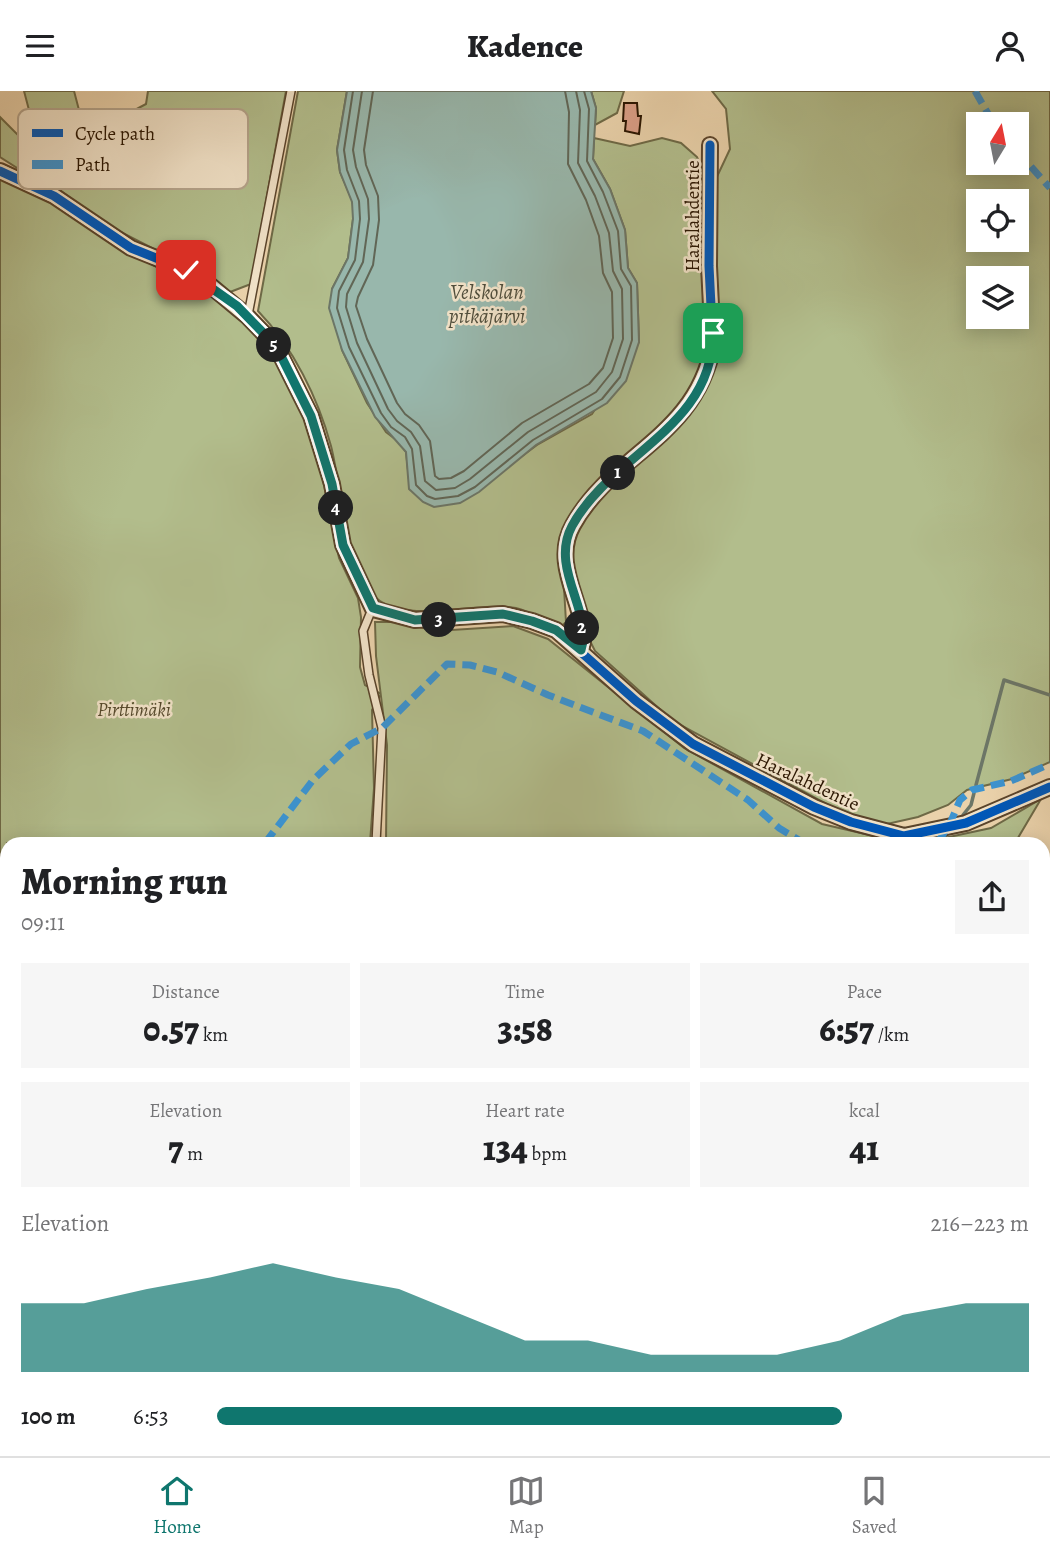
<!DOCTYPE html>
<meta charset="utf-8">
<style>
:root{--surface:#fff;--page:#f6f6f6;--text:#202124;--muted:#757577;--line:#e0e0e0;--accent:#0f766e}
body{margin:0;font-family:Alegreya,serif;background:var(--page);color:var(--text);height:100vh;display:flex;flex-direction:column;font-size:26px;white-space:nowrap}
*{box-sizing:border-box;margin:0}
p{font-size:23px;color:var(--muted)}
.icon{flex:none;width:38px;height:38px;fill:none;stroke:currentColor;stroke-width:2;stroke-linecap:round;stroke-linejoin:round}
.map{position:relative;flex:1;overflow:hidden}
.drawer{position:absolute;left:0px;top:746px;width:1050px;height:620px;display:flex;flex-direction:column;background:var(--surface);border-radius:21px 21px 0 0;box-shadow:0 4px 18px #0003}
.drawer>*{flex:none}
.needle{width:46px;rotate:10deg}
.buttons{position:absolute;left:966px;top:21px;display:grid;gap:14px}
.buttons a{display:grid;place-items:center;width:63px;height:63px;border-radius:0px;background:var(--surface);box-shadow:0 4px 18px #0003;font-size:35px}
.pin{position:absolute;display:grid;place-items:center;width:60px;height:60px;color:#fff;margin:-30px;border-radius:14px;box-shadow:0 4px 10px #0006}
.km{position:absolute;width:35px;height:35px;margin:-18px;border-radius:50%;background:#222;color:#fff;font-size:19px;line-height:35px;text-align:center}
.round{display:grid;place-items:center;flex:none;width:74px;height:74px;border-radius:0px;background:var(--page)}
.summary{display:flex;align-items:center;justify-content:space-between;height:119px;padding:0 21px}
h1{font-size:38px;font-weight:800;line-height:52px}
.stats{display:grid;grid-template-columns:repeat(3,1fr);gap:10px;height:119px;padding:7px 21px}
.stats div{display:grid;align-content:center;border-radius:0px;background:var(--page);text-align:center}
.stats b{font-size:35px;font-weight:800}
.stats small{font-size:19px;font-weight:400}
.stats p{font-size:19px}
.chart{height:196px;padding:14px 21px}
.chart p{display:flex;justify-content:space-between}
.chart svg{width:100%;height:126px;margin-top:7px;fill:var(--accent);opacity:.7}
ul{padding:0 21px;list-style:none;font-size:23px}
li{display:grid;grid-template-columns:112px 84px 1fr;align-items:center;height:52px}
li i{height:18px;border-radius:9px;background:var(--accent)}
header{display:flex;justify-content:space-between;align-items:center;height:91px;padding:0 21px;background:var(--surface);font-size:32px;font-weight:800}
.tabs{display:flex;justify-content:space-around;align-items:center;height:98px;border-top:2px solid var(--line);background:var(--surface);font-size:19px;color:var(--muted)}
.tabs a{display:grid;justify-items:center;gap:4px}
.tabs .on{color:var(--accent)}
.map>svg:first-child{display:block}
.green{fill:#b2bd8c;stroke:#6e6946;stroke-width:2;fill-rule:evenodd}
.water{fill:#98b7ac;stroke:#6c7667;stroke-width:2}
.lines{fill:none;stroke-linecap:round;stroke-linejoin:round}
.shore{stroke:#616656;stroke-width:2}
.stream{stroke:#6c7667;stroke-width:3.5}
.building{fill:#db9f87;stroke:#2a1500;stroke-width:2}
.service-casing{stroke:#5a442b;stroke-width:10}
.minor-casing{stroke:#5a442b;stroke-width:18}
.service{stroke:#f1e2c8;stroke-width:7}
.minor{stroke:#f1e2c8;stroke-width:14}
.quiet{stroke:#3c93d0;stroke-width:7;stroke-dasharray:14 7;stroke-linecap:butt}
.cycleway-casing{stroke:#f1e2c8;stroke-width:13}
.cycleway{stroke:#0057b8;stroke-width:9}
.route-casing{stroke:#fff;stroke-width:14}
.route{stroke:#0f766e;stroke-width:9}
.labels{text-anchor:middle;stroke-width:5;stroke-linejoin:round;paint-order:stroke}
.street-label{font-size:19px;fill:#2a1500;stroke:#f1e2c8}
.park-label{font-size:19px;font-style:italic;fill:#53472a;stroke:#f1e2c8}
.water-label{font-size:21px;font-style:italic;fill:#504e3c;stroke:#f1e2c8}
.key{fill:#f1e2c8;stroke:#b5a48c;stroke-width:2}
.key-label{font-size:19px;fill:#2a1500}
</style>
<header><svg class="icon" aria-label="menu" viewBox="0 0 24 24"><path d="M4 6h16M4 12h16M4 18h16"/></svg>Kadence<svg class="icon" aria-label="person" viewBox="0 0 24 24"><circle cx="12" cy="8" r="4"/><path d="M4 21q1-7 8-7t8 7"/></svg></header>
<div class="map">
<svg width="1050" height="1365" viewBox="0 0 1050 1365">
<rect width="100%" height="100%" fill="#ead2ab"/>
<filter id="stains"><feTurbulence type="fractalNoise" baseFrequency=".00286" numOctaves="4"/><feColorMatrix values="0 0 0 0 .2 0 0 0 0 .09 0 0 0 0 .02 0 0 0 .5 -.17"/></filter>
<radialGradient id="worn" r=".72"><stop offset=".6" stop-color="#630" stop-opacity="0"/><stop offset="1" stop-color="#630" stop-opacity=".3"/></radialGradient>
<!-- green -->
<g class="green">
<path d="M 24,0 L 74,0 L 79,19 L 92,19 L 101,28 L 118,28 L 146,13 L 148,0 L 286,0 L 251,193 L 230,201 L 209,186 L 107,134 L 61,100 L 47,77 L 37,50 L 37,34 L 41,24 L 29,19 Z"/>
<path d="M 298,0 L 347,0 L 337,59 L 340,81 L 353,111 L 353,128 L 348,167 L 332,198 L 342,259 L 367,312 L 386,341 L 399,351 L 406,361 L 410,398 L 514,371 L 537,354 L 592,323 L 639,251 L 637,192 L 628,177 L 625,139 L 610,98 L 593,68 L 594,47 L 630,55 L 662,47 L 681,52 L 697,66 L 707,89 L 707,267 L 684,313 L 569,434 L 563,480 L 566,531 L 560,537 C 546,531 530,520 516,517 C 479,510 411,532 380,510 C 347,487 341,393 331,355 C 318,307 293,256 258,220 Z"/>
<path d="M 591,0 L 624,0 L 617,22 L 595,34 L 596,17 Z"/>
<path d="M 712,0 L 1050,0 L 1050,671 L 1012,688 L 967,699 L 948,714 L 918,726 L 887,733 L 845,723 L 673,630 L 595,560 L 589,548 L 570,479 L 575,437 L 602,400 L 705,293 L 714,92 L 730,58 L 726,18 ZM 978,33 L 1017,33 L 1017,72 L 978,72 ZM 978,110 L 1017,110 L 1017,149 L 978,149 ZM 978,187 L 1017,187 L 1017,226 L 978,226 Z"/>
<path d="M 0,26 L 18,44 L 43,89 L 36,89 L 0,66 Z"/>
<path d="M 0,87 L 38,103 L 117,156 L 211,203 L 244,227 L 279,270 L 301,318 L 319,370 L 339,467 L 358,507 L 361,526 L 360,576 L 365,594 L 381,603 L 372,619 L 374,697 L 370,752 L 7,752 L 7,1358 L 615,1358 L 613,1365 L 0,1365 Z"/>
<path d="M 375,531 L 398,531 L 436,540 L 513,535 L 548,548 L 684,657 L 822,733 L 904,752 L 386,752 L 387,654 L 376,565 Z"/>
<path d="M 1041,708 L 1015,752 L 921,752 L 991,737 Z"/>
<path d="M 1043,905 L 1050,909 L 1050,1365 L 778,1365 L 778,1358 L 1043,1358 Z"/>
</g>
<!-- water -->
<path class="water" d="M 347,0 L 591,0 L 596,17 L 593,68 L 610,98 L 625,139 L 628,177 L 637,192 L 639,251 L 626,290 L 607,312 L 536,354 L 479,401 L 460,412 L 434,416 L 423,411 L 409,398 L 406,361 L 375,326 L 342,259 L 329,217 L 332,198 L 348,167 L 353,128 L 352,111 L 340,81 L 337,59 Z"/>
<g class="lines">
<!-- shore -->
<g class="shore">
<path d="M 353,0 L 344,59 L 347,79 L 359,110 L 360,128 L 355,169 L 339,200 L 337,217 L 349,256 L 381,322 L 391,336 L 405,346 L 412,358 L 416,394 L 427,405 L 435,408 L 458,405 L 475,396 L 533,349 L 602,308 L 620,286 L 632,249 L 631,195 L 621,178 L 618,140 L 603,101 L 587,70 L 589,18 L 584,0"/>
<path d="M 362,0 L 353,59 L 356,76 L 368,108 L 369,128 L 363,171 L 347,203 L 346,216 L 357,252 L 388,318 L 397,330 L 411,341 L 420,355 L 425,390 L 436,399 L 455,397 L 470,388 L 528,341 L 596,301 L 612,281 L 623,248 L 622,198 L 613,180 L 609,142 L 595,105 L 578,72 L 580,19 L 576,0"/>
<path d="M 373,0 L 364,59 L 366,74 L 378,105 L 379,129 L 373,174 L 358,206 L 356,215 L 367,248 L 397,312 L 405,323 L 419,334 L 430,350 L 435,385 L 439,388 L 451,387 L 464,380 L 522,332 L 589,293 L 603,277 L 613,247 L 612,201 L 603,182 L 599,145 L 586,109 L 568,73 L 569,21 L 565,0"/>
</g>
<!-- stream -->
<g class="stream">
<path d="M 976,694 L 1004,589 L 1050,604"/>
<path d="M 963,724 L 971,714 L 974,702"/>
<path d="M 940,752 L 946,745"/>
<path d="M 0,984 L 7,1023"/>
<path d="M 230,1358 L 231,1365"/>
<path d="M 516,1358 L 522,1365"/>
<path d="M 662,1365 L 665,1358"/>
</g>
</g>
<!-- building -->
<path class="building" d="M 624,12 L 637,12 L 638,25 L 641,25 L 639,43 L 625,40 L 626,30 L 623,30 Z"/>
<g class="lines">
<defs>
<g id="service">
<path d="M 248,224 L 291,0"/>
<path d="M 372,518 L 363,540 L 369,584 L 382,637 L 376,752"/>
</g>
<g id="minor">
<path d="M 0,80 L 54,105 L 131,157 L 186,179 L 206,191 L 247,225 L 276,255 L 311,325 L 332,393 L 343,454 L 373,518 L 415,529 L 503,523 L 532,530 L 556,539 L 636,610 L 693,653 L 814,716 L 851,731 L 904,745 L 966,732 L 1050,696"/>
<path d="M 581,559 C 594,523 548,478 573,434 C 613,362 695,347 713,255 L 709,175 L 710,54"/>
</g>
</defs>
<!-- service casing -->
<use href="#service" class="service-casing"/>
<!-- minor casing -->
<use href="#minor" class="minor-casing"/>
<!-- service -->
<use href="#service" class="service"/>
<!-- minor -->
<use href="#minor" class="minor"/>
<!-- quiet -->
<g class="quiet">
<path d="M 975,0 L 994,33"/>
<path d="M 1017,60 L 1050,97"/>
<path d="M 265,752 L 313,689 L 351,653 L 382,637 L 447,573 L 470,574 L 497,581 L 548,604 L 643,640 L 748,709 L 779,737 L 804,752"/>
<path d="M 937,752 L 949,735 L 960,709 L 972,699 L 1011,690 L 1050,673"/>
<path d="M 0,1102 L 7,1091"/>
</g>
<defs>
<g id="cycleway">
<path d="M 0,80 L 54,105 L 131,157 L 186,179 L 206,191 L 247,225 L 276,255 L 311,325 L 332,393 L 343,454 L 373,518 L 415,529 L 503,523 L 532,530 L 556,539 L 636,610 L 693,653 L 814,716 L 851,731 L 904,745 L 966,732 L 1050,696"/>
<path d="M 581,559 C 594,523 548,478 573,434 C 613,362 695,347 713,255 L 709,175 L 710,54"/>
</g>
</defs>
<!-- cycleway casing -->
<use href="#cycleway" class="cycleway-casing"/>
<!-- cycleway -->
<use href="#cycleway" class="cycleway"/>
</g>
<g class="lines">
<defs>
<path id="route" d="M 186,179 L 237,215 L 276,255 L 311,325 L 332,393 L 343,454 L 373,517 L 415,529 L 503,523 L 532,530 L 556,539 L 581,559 C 594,521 549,478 572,435 C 611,363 713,337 713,242"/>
</defs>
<!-- route casing -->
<use href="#route" class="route-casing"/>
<!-- route -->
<use href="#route" class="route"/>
</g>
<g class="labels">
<!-- street labels -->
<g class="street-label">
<text transform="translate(692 125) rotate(-90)" y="7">Haralahdentie</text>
<text transform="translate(808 690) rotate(25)" y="7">Haralahdentie</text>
</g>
<!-- park labels -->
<g class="park-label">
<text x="134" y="625">Pirttimäki</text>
</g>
<!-- water labels -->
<g class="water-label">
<text x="487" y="208">Velskolan<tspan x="487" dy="24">pitkäjärvi</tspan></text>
</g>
</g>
<!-- legend -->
<rect x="18" y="18" width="230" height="80" rx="10" class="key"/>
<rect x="32" y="38" width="31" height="8" fill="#0057b8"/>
<rect x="32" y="69" width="31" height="9" fill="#3c93d0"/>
<g class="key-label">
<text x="75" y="49">Cycle path</text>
<text x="75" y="80">Path</text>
</g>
<rect width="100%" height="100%" filter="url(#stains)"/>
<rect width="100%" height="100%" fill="url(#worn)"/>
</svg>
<div class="buttons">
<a><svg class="needle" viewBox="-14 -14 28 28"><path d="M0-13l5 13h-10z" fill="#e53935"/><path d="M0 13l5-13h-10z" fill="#757577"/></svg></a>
<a><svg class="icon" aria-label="locate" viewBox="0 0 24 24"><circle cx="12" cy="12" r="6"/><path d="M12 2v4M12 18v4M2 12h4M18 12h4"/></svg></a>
<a><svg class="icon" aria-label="layers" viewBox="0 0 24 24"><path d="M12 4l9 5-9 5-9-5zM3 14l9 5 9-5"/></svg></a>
</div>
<div class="pin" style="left:713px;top:242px;background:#1e9e55"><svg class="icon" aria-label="arrive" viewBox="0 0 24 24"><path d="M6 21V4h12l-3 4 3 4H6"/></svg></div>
<div class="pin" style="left:186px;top:179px;background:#d93025"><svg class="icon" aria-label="check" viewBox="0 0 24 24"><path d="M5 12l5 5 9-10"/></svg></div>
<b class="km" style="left:618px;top:382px">1</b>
<b class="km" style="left:582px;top:537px">2</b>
<b class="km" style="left:439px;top:529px">3</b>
<b class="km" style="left:336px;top:417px">4</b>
<b class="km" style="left:274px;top:254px">5</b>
<section class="drawer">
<div class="summary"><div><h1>Morning run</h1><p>09:11</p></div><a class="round"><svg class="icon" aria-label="share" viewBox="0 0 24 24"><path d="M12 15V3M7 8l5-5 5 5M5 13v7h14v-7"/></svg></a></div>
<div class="stats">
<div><p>Distance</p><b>0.57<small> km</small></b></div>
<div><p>Time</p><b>3:58</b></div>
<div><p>Pace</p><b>6:57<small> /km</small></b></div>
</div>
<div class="stats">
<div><p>Elevation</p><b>7<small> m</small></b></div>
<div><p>Heart rate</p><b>134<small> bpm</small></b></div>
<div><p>kcal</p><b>41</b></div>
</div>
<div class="chart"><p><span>Elevation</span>216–223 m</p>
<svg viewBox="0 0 160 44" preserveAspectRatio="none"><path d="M0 44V20L10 20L20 15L30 11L40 6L50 11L60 15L70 24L80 33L90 33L100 38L110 38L120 38L130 33L140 24L150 20L160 20V44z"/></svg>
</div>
<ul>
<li><b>100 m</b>6:53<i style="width:77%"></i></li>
</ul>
</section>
</div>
<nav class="tabs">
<a class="on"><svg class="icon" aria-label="home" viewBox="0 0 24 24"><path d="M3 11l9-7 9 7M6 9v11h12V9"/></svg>Home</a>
<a><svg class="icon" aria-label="map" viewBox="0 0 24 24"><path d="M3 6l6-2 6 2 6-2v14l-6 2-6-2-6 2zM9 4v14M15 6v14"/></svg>Map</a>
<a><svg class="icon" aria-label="saved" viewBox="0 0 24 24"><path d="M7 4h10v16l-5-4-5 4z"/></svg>Saved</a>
</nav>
